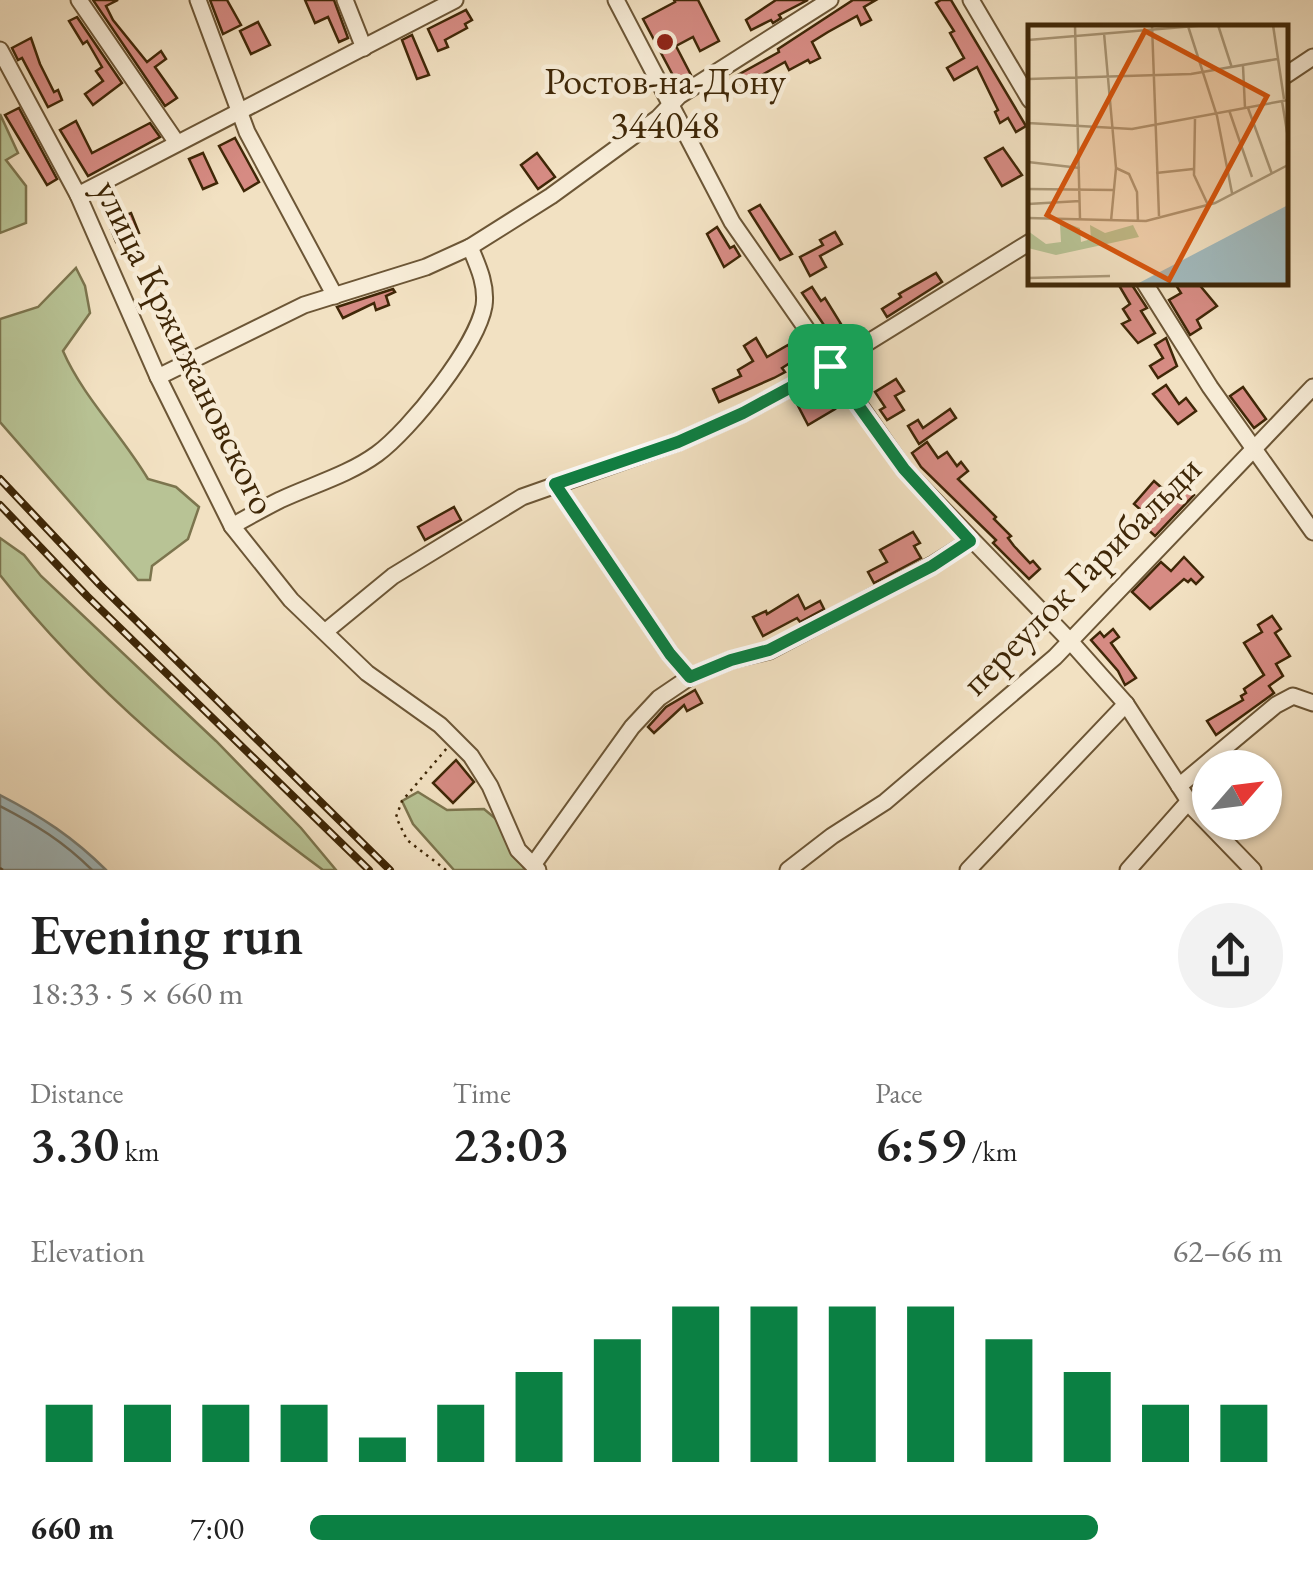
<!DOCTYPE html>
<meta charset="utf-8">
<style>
:root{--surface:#fff;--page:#f2f2f2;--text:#222;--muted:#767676;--accent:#0b8043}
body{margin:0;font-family:"EB Garamond",serif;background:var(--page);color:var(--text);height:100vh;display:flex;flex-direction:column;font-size:38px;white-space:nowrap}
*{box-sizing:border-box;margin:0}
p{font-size:32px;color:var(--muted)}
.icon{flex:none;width:55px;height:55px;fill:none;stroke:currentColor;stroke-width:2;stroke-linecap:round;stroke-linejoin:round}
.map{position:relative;height:870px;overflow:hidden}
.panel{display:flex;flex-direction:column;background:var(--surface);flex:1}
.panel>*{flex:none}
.needle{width:65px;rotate:62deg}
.buttons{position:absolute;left:1192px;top:750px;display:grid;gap:20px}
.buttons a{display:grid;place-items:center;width:90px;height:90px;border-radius:50%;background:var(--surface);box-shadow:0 2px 8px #0004;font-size:50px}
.pin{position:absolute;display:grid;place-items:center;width:85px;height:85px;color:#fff;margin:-42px;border-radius:20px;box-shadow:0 5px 15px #0006}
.round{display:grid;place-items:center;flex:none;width:105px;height:105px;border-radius:52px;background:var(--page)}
.head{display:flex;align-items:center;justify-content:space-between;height:170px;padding:0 30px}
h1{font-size:55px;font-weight:600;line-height:75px}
.stats{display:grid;grid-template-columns:repeat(3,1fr);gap:15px;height:170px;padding:10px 30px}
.stats div{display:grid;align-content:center}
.stats b{font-size:50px;font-weight:600}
.stats small{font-size:28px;font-weight:400}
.stats p{font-size:28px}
.chart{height:280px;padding:20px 30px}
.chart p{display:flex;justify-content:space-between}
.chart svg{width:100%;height:180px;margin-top:10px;stroke:var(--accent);stroke-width:6}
ul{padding:0 30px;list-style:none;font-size:32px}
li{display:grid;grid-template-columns:160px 120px 1fr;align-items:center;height:75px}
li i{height:25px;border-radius:12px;background:var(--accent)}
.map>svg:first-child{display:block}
.green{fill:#b8c395;stroke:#7c754e;stroke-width:2.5}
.water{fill:#a1babe;stroke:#7a7f75;stroke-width:2.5}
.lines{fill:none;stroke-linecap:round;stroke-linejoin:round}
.shore{stroke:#707062;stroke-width:2.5}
.ferry{stroke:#584c35;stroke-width:2.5;stroke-dasharray:12 10;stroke-linecap:butt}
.building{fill:#d68b83;stroke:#3f2707;stroke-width:2.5}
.minor-casing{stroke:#6c5636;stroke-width:19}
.path{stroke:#3f2707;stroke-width:2.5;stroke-dasharray:2.5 5;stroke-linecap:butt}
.minor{stroke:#f7ecd7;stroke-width:15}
.rail-casing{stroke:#3f2707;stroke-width:8}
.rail{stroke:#f7ecd7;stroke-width:4;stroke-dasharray:11;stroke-linecap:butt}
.route-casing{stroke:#fff;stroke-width:20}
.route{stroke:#0b8043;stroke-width:12}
.poi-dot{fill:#8f2418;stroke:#f7ecd7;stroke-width:4}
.labels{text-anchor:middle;stroke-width:9;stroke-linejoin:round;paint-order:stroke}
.poi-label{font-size:38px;fill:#3f2707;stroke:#f7ecd7}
.street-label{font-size:38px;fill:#3f2707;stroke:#f7ecd7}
.inset-river{fill:none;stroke:#a1babe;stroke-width:5}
.inset-road{fill:none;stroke:#aa9777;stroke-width:2.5}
.view{fill:#d7540c;fill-opacity:0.15;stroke:#d7540c;stroke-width:5}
.inset-edge{fill:none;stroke:#3f2707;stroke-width:5}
</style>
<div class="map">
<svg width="1313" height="870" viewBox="0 0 1313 870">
<rect width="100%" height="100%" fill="#f2e1c2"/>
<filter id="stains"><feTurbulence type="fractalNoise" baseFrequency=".002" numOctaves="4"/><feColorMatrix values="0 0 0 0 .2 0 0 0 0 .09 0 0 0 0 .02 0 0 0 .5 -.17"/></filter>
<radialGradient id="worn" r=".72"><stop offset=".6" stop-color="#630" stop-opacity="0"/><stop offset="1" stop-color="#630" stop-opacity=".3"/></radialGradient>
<!-- green -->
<g class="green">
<path d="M 0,114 L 18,153 L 6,160 L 26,186 L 26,223 L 0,233 Z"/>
<path d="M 76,268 L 85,286 L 90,313 L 63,351 C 83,397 122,435 148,479 L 176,487 L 199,507 L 188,539 L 152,566 L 150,580 L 138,580 L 0,422 L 0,319 L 38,307 Z"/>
<path d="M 0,538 L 24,555 L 41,576 L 216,741 L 301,828 L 336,870 L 323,870 C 206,783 91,691 0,575 Z"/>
<path d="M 418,792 L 447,810 L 484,809 L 496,819 L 525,870 L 454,870 L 413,824 L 402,801 Z"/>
</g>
<!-- water -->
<path class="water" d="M 0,795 C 41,816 74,838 106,870 L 0,870 Z"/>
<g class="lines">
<!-- shore -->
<path class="shore" d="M 0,806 C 35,824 64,842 92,870"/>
<!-- ferry -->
<path class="ferry" d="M 0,868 L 3,870"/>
</g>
<!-- building -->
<g class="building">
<path d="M 93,0 L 118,0 L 106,6 L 113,20 L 147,62 L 161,51 L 166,59 L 155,67 L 177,98 L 165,106 Z"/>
<path d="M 210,0 L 227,0 L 241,25 L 223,34 Z"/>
<path d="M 305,0 L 334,0 L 348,38 L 339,42 L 328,17 L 315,23 Z"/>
<path d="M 674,0 L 698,0 L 719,41 L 700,51 L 693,37 L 676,46 L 691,75 L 677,83 L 643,19 L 675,2 Z"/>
<path d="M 776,0 L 808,0 L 779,15 L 781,18 L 773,23 L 771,20 L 751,30 L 746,20 Z"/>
<path d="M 853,0 L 876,0 L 864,7 L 871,20 L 861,25 L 857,16 L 828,32 L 812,42 L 820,58 L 810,63 L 808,60 L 789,70 L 785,62 L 751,81 L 755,88 L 746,93 L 736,76 L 779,52 L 778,49 Z"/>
<path d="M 941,0 L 951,0 L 1026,126 L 1016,132 L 1008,118 L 1000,123 L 995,112 L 998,110 L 977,67 L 954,80 L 947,68 L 964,58 L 950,33 L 954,31 L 936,3 Z"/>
<path d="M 466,10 L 472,20 L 465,24 L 467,28 L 445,40 L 448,47 L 438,51 L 428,29 Z"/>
<path d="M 77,17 L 122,83 L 93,105 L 85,94 L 103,81 L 96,71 L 102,67 L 87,41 L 83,44 L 69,21 Z"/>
<path d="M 258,22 L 270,45 L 251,54 L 240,31 Z"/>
<path d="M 412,35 L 429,75 L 417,79 L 402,40 Z"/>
<path d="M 31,38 L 40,64 L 54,92 L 58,90 L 62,100 L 48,107 L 22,58 L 18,60 L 12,48 Z"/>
<path d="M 19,108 L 57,179 L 47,185 L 5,115 Z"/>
<path d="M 76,121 L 92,153 L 150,123 L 160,137 L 88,176 L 60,130 Z"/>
<path d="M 235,138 L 259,182 L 244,191 L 219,146 Z"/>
<path d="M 1003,148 L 1022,175 L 1002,186 L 985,158 Z"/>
<path d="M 203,153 L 217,183 L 203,189 L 189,159 Z"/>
<path d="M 537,153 L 555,177 L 538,189 L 521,165 Z"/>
<path d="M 760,205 L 792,254 L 780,260 L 749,211 Z"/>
<path d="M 131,213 L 139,233 L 116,242 L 108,222 Z"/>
<path d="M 717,227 L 730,248 L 734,246 L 740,256 L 724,267 L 707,234 Z"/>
<path d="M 835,232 L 842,244 L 820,256 L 826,267 L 810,276 L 800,257 L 823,245 L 820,240 Z"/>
<path d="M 936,273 L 942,282 L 887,317 L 882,309 L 901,297 L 899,294 Z"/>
<path d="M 1117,282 L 1130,282 L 1147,308 L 1141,311 L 1155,333 L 1138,343 L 1122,324 L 1130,320 L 1123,309 L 1130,304 Z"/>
<path d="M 1174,282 L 1197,282 L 1217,306 L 1197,320 L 1201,328 L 1190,335 L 1169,300 L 1181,293 Z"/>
<path d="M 812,287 L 821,301 L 825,298 L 841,324 L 839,325 L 849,341 L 839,347 L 802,293 Z"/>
<path d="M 393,289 L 395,292 L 386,296 L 389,305 L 376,310 L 374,303 L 343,318 L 337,307 Z"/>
<path d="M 756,338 L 767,357 L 788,345 L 796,359 L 782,368 L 785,372 L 774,378 L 719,402 L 713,389 L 741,376 L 738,370 L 753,361 L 744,346 Z"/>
<path d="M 1166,338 L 1177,366 L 1158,378 L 1150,366 L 1163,358 L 1155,345 Z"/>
<path d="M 896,379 L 904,391 L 895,396 L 904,410 L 887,420 L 880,410 L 885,407 L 875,392 Z"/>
<path d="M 1166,385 L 1179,404 L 1186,398 L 1196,411 L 1178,424 L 1153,394 Z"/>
<path d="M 1243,387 L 1266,419 L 1254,428 L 1230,396 Z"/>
<path d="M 813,388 L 820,399 L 827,396 L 835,409 L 808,425 L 794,398 Z"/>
<path d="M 950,409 L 956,418 L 919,444 L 908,426 L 918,420 L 923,428 Z"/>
<path d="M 927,442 L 938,458 L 947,452 L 957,466 L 961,462 L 968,471 L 958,479 L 996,517 L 994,519 L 1011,536 L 1008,538 L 1014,546 L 1030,563 L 1033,561 L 1040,569 L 1029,579 L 993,543 L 996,540 L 921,467 L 912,453 Z"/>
<path d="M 1154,481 L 1171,496 L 1182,484 L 1194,495 L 1155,536 L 1143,525 L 1150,518 L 1134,504 Z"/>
<path d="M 454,507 L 461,520 L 425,540 L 418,527 Z"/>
<path d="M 913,532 L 920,543 L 914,546 L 921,558 L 874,583 L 868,572 L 887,562 L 880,550 Z"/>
<path d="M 1184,557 L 1203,577 L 1196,584 L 1191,579 L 1188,582 L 1184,579 L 1150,609 L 1132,592 L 1161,562 L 1171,571 Z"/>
<path d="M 798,595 L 805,609 L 820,601 L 824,609 L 800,622 L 797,618 L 763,636 L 753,617 L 766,611 L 767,614 Z"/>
<path d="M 1272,616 L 1281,629 L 1275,633 L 1290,656 L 1276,664 L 1283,676 L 1269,686 L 1274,693 L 1216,735 L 1207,721 L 1243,700 L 1241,696 L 1246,693 L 1244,689 L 1264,675 L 1244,643 L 1262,632 L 1258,625 Z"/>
<path d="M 1113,629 L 1119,637 L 1111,643 L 1136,678 L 1125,685 L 1118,671 L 1091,640 L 1100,632 L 1104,637 Z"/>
<path d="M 695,690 L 702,703 L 687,711 L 684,705 L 654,733 L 648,727 L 666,707 Z"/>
<path d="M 456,760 L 474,782 L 453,803 L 433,783 Z"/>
</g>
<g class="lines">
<defs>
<g id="minor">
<path d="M 79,0 L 177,143"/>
<path d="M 198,0 L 247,132 L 335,296"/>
<path d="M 345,0 L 364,48"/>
<path d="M 616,0 L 732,222 L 904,469 L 1070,641 L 1126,704 L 1194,809 L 1253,870"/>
<path d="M 971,0 L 1030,100"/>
<path d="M 0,50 L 78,195 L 158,377 L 232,526 L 291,600 L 367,673 L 440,725 L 471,756 L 490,786 L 518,850 L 538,870"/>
<path d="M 1286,75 L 1313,57"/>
<path d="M 78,195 L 455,0"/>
<path d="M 1144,282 L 1210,387 L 1313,532"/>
<path d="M 158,377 L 304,305 L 426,267 L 470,247 L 551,196 L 658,118 L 679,96 L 830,0"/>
<path d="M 555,484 L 670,654 L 690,677"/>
<path d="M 232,526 C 248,517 264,508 280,500 C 312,485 348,475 377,454 C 410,430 477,346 484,306 C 487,285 478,266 470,247"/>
<path d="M 326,631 L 393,576 L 522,497 L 678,442 L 743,413 L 830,366 L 1030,242"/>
<path d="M 1179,786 L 1276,705 L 1293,696 L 1313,703"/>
<path d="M 533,865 L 632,727 L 659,698 L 690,677 L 731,660 L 769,651 L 932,565 L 970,541"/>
<path d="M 788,870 L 832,836 L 885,802 L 1055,657 L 1313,387"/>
<path d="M 968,870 L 1126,704"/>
<path d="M 1128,870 L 1189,801"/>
</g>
</defs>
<!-- minor casing -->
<use href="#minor" class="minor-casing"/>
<!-- path -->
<path class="path" d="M 446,870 L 407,840 L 396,817 L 402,801 L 447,748"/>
<!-- minor -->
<use href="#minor" class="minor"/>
<defs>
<g id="rail">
<path d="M 0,479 L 100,585 L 390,870"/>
<path d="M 0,505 L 87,596 L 369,870"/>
</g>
</defs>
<!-- rail casing -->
<use href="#rail" class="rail-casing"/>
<!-- rail -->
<use href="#rail" class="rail"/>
</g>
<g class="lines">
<defs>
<path id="route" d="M 830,366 L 904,469 L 970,541 L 932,566 L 769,650 L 731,660 L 690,677 L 670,654 L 555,484 L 678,442 L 743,413 Z"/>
</defs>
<!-- route casing -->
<use href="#route" class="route-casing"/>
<!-- route -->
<use href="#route" class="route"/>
</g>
<!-- markers -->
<circle class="poi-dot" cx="665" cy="42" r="10"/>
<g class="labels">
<!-- poi labels -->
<g class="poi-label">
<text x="665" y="94">Ростов-на-Дону<tspan x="665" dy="44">344048</tspan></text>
</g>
<!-- street labels -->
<g class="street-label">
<text transform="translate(186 347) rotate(64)" y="13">улица Кржижановского</text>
<text transform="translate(1081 575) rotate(-45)" y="13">переулок Гарибальди</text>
</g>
</g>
<!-- overview -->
<g transform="translate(1028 25)">
<rect width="260" height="260" fill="#f2e1c2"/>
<path d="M 38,198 L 52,203 L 53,217 L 63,214 L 62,200 L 77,208 L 105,200 L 111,212 L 28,230 L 0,223 L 0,206 L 18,219 L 33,217 L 32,199 Z" fill="#b8c395"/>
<path d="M 260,180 L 260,256 L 254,260 L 107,260 Z" fill="#a1babe"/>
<path class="inset-river" d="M 130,260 L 260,195"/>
<path class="inset-road" d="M 47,0 L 52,194M 124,0 L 131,191M 190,0 L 204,43M 245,0 L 256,74M 160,1 L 189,91 L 204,168M 76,8 L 88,143 L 83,196M 0,15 L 179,0M 215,41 L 217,83M 0,54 L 163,49 L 249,34M 254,76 L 260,113M 0,83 L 0,147M 220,83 L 244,149M 201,85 L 224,152M 167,94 L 166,150 L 180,180M 0,98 L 104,104 L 260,75M 0,137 L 52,143M 88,143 L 101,149 L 109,167 L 110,197M 128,148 L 165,144M 0,164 L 85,165M 0,179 L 52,176M 0,193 L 118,196 L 187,178 L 260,140M 0,253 L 82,251"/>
<path class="view" d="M 117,6 L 239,71 L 141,255 L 19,190 Z"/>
<rect width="260" height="260" class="inset-edge"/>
</g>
<rect width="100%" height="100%" filter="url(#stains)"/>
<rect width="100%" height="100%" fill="url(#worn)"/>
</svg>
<div class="buttons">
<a><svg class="needle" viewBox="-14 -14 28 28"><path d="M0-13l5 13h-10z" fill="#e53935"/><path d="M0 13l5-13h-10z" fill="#767676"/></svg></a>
</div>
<div class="pin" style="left:830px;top:366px;background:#1e9e55"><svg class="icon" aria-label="arrive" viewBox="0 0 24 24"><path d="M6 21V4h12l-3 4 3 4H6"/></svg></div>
</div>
<section class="panel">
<div class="head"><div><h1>Evening run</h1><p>18:33 · 5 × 660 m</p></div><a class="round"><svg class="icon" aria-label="share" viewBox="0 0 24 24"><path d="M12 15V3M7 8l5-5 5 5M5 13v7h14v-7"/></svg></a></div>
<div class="stats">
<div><p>Distance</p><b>3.30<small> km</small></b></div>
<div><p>Time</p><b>23:03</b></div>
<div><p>Pace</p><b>6:59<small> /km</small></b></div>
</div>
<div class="chart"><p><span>Elevation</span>62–66 m</p>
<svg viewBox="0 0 160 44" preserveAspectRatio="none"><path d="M5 44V30M15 44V30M25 44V30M35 44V30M45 44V38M55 44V30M65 44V22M75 44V14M85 44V6M95 44V6M105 44V6M115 44V6M125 44V14M135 44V22M145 44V30M155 44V30"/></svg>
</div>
<ul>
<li><b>660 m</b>7:00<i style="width:81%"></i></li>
</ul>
</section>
